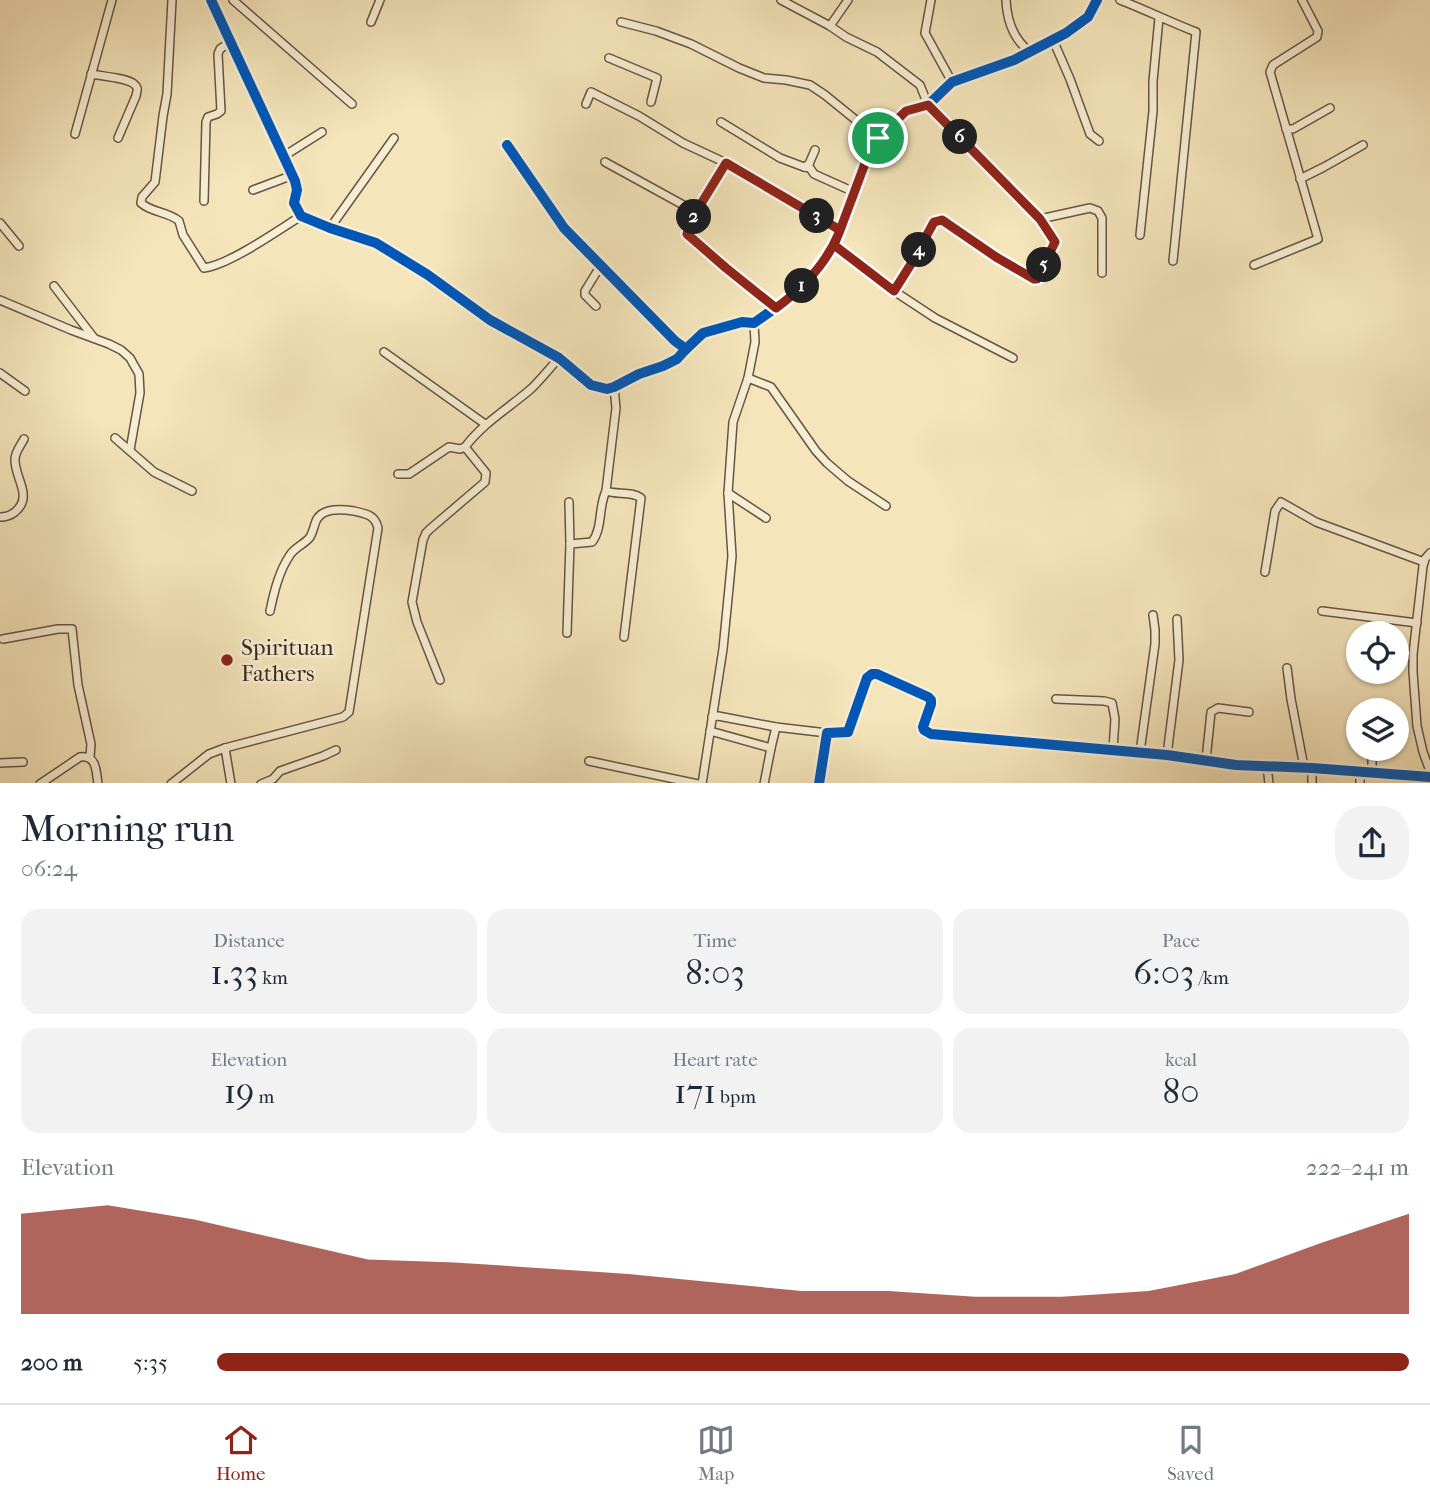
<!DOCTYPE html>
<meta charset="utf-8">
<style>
:root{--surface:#fff;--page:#f2f2f3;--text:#1f2937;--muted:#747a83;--line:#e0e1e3;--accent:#8f2418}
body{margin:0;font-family:"IM FELL French Canon",serif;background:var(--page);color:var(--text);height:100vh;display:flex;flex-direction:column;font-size:26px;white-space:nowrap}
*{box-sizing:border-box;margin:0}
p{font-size:23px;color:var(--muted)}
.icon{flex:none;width:38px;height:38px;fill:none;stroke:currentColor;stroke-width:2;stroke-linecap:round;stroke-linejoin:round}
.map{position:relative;height:783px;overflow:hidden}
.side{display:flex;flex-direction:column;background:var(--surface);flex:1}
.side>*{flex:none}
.buttons{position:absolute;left:1346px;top:621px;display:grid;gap:14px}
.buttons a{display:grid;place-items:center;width:63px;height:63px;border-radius:50%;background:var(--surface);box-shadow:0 2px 5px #0004;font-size:35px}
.pin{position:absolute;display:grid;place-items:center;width:60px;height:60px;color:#fff;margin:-30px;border:4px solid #fff;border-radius:50%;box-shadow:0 2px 7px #0007}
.km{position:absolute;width:35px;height:35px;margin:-18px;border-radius:50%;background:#222;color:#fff;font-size:19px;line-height:35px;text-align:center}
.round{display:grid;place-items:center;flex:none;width:74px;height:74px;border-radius:28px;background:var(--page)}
.summary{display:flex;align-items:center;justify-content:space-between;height:119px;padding:0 21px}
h1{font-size:38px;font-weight:600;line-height:52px}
.metrics{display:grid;grid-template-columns:repeat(3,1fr);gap:10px;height:119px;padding:7px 21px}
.metrics div{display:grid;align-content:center;border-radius:18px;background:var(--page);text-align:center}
.metrics b{font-size:35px;font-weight:600}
.metrics small{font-size:19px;font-weight:400}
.metrics p{font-size:19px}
.chart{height:196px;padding:14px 21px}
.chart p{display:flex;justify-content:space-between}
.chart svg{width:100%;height:126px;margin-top:7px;fill:var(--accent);opacity:.7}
ul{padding:0 21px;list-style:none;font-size:23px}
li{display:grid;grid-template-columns:112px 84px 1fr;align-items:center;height:52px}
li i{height:18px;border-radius:9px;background:var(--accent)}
.tab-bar{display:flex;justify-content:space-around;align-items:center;height:98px;border-top:2px solid var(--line);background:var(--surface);font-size:19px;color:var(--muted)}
.tab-bar a{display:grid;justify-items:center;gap:4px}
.tab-bar .active{color:var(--accent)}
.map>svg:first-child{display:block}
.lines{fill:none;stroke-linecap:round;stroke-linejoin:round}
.minor-casing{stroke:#665543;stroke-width:10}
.minor{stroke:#f8eed3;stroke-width:7}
.cycleway-casing{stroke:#f8eed3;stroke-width:15}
.cycleway{stroke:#0057b8;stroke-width:10}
.route-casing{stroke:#fff;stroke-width:14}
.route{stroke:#8f2418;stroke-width:9}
.poi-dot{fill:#8f2418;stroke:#f8eed3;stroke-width:2.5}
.labels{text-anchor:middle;stroke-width:5;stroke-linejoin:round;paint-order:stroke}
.poi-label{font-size:23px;fill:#37251b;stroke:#f8eed3;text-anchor:start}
</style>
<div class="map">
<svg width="1430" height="784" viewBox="0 0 1430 784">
<rect width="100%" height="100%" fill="#f5e5bb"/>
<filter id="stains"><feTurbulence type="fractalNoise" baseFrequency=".00286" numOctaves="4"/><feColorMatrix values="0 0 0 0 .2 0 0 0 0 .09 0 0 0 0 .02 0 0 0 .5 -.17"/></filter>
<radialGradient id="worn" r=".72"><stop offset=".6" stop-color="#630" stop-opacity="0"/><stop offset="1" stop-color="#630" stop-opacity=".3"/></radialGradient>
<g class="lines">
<defs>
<g id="minor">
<path d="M 172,0 L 167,94 L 163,116 L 155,182 L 142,197 L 141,203 C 152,213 167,211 179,221 L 183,235 L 204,268 C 229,265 277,231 301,216"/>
<path d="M 211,0 L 295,181 L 297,190 L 294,203 L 301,216 L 330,228 L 376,243 L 428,275 L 490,320 L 559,358 L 591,385 L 607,389 L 614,387 L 639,374 L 663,366 L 677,359 L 686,349"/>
<path d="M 233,0 L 352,104"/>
<path d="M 781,0 L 830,26 L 846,37 L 877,52 L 920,85 L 928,105 L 1040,219 L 1055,242 L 1037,279 L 1035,280 L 996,257 L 942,220 L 934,222 L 911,264 L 894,291"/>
<path d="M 931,0 L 925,33 L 952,82"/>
<path d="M 1006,0 C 1007,21 1013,39 1030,52"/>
<path d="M 1120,0 C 1146,10 1170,22 1196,32 L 1173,261"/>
<path d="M 371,22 L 380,0"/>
<path d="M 621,22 L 656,31 L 691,44 L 739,68 L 764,78 L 786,80 L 810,85 L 825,95 L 878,138"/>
<path d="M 830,26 L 848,0"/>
<path d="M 1053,40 L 1070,79 L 1090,134 L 1099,141"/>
<path d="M 609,58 L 657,78 L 651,102"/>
<path d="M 91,74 C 101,76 127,78 134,84 C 139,88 137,90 136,96 L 118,138"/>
<path d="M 586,104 L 591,92 L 639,116 L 683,143 L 726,163 L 840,230"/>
<path d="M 721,122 L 780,158 L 804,167"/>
<path d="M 1286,129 L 1293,129 L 1330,108"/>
<path d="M 75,134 L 112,0"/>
<path d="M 507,145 L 564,228 L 675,341 L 686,349 L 703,333 L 742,322 L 754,323 L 798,292 L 834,245 L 870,150 L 881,134 L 907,111 L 928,105 L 952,82 L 1014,60 L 1066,33 L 1088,17 L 1097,0"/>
<path d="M 815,150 L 809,164 L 804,167 L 810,168 L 814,174 L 854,192"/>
<path d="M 284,156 L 322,132"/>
<path d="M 605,162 L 696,212"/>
<path d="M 726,163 L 696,212 L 687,234 L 726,268 L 776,308"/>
<path d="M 1300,179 L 1324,167 L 1363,145"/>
<path d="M 253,190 L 293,175"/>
<path d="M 204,201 L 206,122 L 208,117 L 217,114 L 221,111 L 218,54 L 220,49 L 229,43"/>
<path d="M 1040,219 L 1090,208 L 1098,211 L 1102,218 L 1102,273"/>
<path d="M 0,223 L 19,246"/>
<path d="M 330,228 L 394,138"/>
<path d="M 1140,235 L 1153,111 L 1153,81 L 1159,18"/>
<path d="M 834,245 L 894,291 L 935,318 L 1013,358"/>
<path d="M 1254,265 L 1318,239 L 1270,72 L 1273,65 L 1317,37 L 1318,31 L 1302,0"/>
<path d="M 54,286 L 94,338"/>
<path d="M 0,300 L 71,330 L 109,344 L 121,350 L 130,358 L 139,374 L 140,393 L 130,450"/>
<path d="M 596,306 L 585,295 L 585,291 L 601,265"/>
<path d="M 384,352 L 485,424"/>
<path d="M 0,373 L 25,391"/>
<path d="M 748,378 L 771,387 L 816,451 L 827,463 L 848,481 L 886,506"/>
<path d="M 115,438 L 154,472 L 192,491"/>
<path d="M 398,474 L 409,474 L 449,447 L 460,449 L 465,447"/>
<path d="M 606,491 C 617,495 632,491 641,498 L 624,637"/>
<path d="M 728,493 L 766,518"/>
<path d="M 569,502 L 570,544"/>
<path d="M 0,517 C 6,517 10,516 15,512 C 34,496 14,478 15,459 C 15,452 21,445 24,439"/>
<path d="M 1430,553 L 1425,559 L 1423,566 L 1413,654 L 1413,672 L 1417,726 L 1423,752 L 1430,771"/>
<path d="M 1265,572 L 1275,511 L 1281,502 L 1316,522 L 1424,562"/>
<path d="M 1322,611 L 1417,623"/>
<path d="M 567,633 L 570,544 L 592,542 C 603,528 598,507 606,491 L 616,408 L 614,387"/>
<path d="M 3,639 L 58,629 L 72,629 L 78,685 L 91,744 L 90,757"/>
<path d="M 1287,668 L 1291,699 L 1304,767"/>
<path d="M 440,680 L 417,622 L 412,602 L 423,540 L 426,533 L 430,529 L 485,482 L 486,473 L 465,447 C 483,423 509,408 532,388 C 541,379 550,368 559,358"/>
<path d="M 1056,699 L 1104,701 L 1112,703 L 1115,719 L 1113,749"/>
<path d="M 712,717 L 718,716 L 776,727 L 827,733"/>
<path d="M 710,731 L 771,748 L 764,784"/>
<path d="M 225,748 L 231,784"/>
<path d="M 771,748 L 776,727"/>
<path d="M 1372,749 L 1372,772"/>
<path d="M 1140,752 L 1155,644 L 1155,630 L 1153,615"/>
<path d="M 1167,755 L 1179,660 L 1177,619"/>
<path d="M 1206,760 L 1211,712 L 1218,708 L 1249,712"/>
<path d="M 589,761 L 698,784"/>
<path d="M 0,763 L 23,762"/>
<path d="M 1267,765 L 1269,784"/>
<path d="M 40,784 L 80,757 C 97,755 96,771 98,784"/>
<path d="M 171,784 L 209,754 L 225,748 L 343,717 L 349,712 L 378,528 C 375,515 367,514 354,511 C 342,509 322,507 316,521 C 314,526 313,532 310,537 C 305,544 295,547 290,555 C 279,571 274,592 270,611"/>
<path d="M 261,784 L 273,779 L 280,771 L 323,756 L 336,750"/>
<path d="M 702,784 L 723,649 L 729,588 L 732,556 L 728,493 L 733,422 L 748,378 L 755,342 L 754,323"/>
<path d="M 819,784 L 827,733 L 848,732 L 867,678 L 872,674 L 877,674 L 928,697 L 931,700 L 931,704 L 923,727 L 924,730 L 931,734 L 1167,755 L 1236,765 L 1312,768 L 1430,777"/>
<path d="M 1312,784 L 1312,768"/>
<path d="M 1360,784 L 1360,771"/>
</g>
</defs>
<!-- minor casing -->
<use href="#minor" class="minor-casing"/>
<!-- minor -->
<use href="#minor" class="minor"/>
<defs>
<g id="cycleway">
<path d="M 211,0 L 295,181 L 297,190 L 294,203 L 301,216 L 330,228 L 376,243 L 428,275 L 490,320 L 559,358 L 591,385 L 607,389 L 614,387 L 639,374 L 663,366 L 677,359 L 686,349"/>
<path d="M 507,145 L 564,228 L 675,341 L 686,349 L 703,333 L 742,322 L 754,323 L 798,292 L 834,245 L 870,150 L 881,134 L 907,111 L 928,105 L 952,82 L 1014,60 L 1066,33 L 1088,17 L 1097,0"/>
<path d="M 819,784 L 827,733 L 848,732 L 867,678 L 872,674 L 877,674 L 928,697 L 931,700 L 931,704 L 923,727 L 924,730 L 931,734 L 1167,755 L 1236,765 L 1312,768 L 1430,777"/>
</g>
</defs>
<!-- cycleway casing -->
<use href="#cycleway" class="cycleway-casing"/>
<!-- cycleway -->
<use href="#cycleway" class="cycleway"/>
</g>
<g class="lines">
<defs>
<path id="route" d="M 878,138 L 870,150 L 839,233 C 826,264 802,289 776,308 L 726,268 L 687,234 L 696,212 L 726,163 L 840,230 L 834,245 L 894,291 L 911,264 L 934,222 L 942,220 L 996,257 L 1034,279 L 1037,279 L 1055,242 L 1040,219 L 928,105 L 906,111 L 878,138"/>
</defs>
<!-- route casing -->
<use href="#route" class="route-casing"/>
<!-- route -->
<use href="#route" class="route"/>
</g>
<!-- markers -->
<circle class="poi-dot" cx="227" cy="660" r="7"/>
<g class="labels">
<!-- poi labels -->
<g class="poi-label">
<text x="241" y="655">Spirituan<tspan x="241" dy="26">Fathers</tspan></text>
</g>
</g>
<rect width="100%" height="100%" filter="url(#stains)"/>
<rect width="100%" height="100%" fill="url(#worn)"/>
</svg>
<div class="buttons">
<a><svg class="icon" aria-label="locate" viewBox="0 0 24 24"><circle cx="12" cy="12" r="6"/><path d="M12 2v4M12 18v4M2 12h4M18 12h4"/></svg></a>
<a><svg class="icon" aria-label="layers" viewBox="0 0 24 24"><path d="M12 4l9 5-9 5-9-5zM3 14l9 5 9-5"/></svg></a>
</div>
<div class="pin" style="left:878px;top:138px;background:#1e9e55"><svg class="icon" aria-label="arrive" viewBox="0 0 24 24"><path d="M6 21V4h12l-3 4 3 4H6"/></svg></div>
<b class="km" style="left:802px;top:286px">1</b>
<b class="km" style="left:694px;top:217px">2</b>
<b class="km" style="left:817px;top:216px">3</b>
<b class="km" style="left:919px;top:250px">4</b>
<b class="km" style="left:1044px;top:265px">5</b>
<b class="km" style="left:960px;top:137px">6</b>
</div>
<section class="side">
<div class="summary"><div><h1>Morning run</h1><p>06:24</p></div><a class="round"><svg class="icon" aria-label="share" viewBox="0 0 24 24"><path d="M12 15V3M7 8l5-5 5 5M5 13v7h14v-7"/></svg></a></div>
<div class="metrics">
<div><p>Distance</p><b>1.33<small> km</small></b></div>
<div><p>Time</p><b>8:03</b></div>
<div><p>Pace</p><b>6:03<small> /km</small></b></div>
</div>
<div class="metrics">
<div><p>Elevation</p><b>19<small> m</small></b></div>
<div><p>Heart rate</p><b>171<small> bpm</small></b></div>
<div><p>kcal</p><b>80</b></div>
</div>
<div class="chart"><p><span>Elevation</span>222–241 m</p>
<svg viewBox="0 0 160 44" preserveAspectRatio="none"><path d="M0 44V9L10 6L20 11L30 18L40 25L50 26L60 28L70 30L80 33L90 36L100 36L110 38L120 38L130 36L140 30L150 19L160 9V44z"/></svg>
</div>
<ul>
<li><b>200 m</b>5:35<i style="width:100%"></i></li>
</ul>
</section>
<nav class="tab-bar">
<a class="active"><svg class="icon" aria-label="home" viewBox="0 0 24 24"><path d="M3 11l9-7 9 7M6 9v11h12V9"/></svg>Home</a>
<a><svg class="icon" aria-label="map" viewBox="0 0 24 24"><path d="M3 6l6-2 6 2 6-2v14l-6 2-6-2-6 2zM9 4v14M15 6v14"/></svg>Map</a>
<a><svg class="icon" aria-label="saved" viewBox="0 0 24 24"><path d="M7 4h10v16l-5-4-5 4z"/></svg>Saved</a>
</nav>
